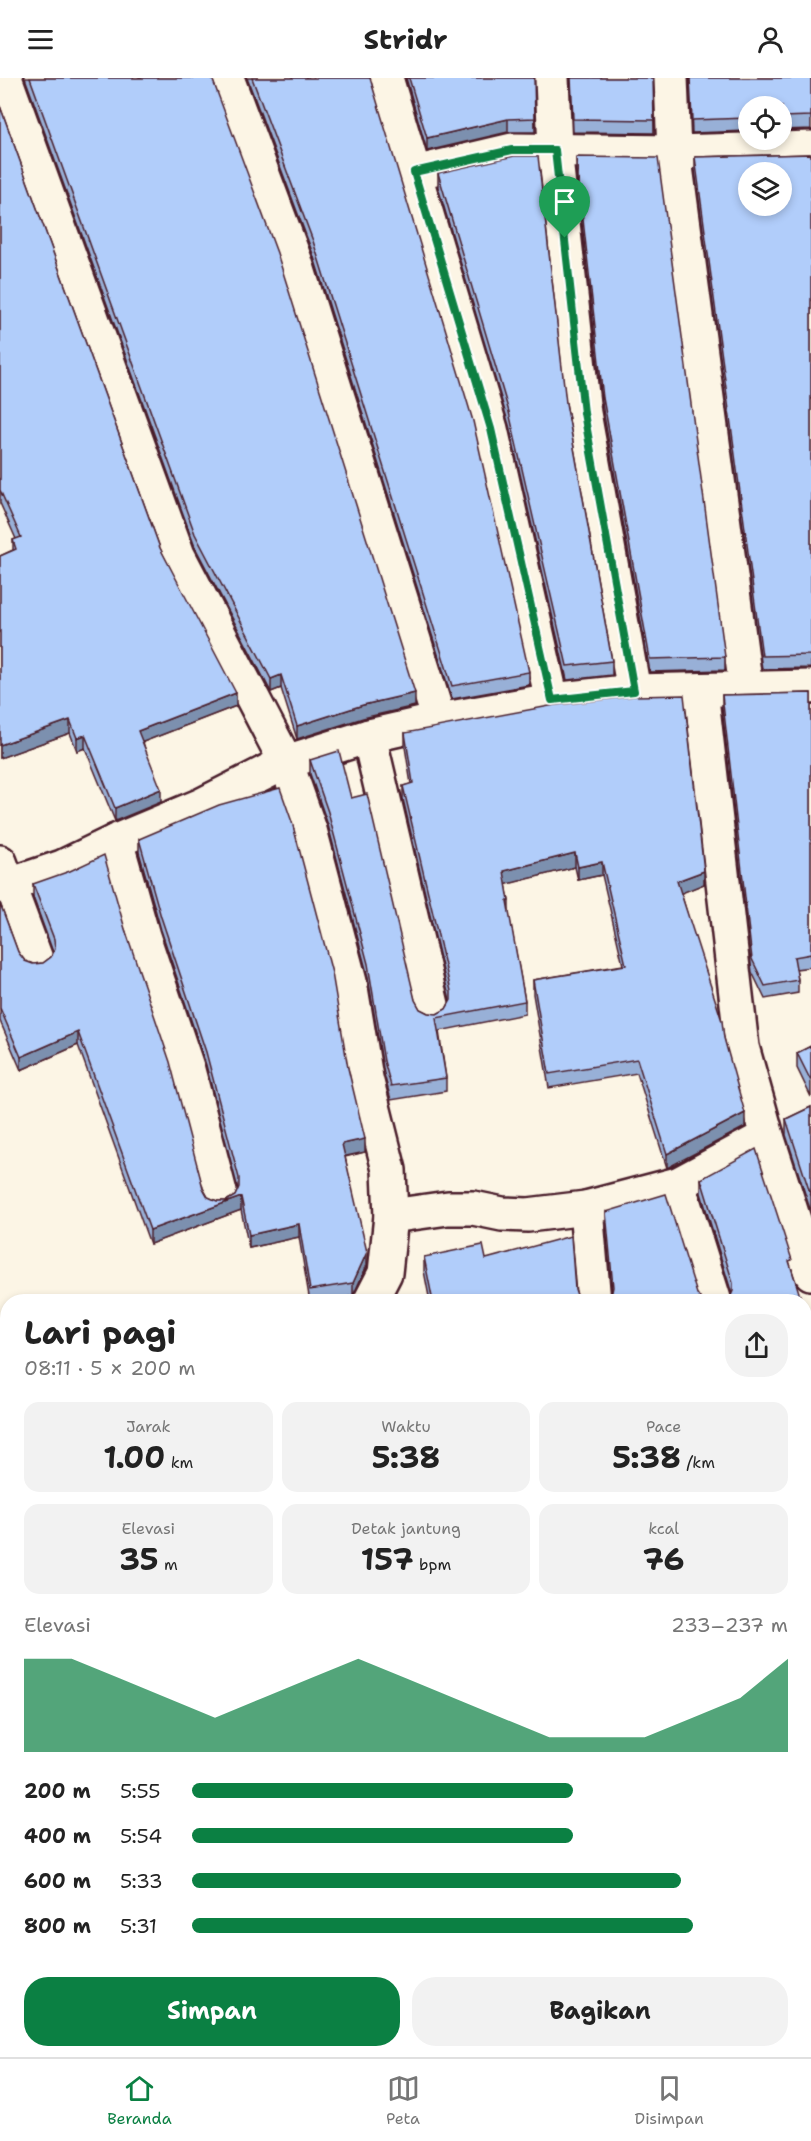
<!DOCTYPE html>
<html lang="id">
<meta charset="utf-8">
<style>
:root{--surface:#fff;--page:#f2f2f2;--text:#222;--muted:#767676;--line:#e0e0e0;--accent:#0b8043}
body{margin:0;font-family:"Shantell Sans",sans-serif;background:var(--page);color:var(--text);height:100vh;display:flex;flex-direction:column;font-size:22px;white-space:nowrap}
*{box-sizing:border-box;margin:0}
p{font-size:20px;color:var(--muted)}
.icon{flex:none;width:33px;height:33px;fill:none;stroke:currentColor;stroke-width:2;stroke-linecap:round;stroke-linejoin:round}
.map{position:relative;flex:1;overflow:hidden}
.sheet{position:absolute;left:0px;top:1216px;width:812px;height:764px;display:flex;flex-direction:column;background:var(--surface);border-radius:24px 24px 0 0;box-shadow:0 3px 9px #0003}
.sheet>*{flex:none}
.tools{position:absolute;left:738px;top:18px;display:grid;gap:12px}
.tools a{display:grid;place-items:center;width:54px;height:54px;border-radius:50%;background:var(--surface);box-shadow:0 3px 9px #0003;font-size:30px}
.pin{position:absolute;display:grid;place-items:center;width:51px;height:51px;color:#fff;margin:-62px -26px;border-radius:50% 50% 50% 0;rotate:-45deg;box-shadow:0 0 6px #0007}
.pin .icon{rotate:45deg}
.round{display:grid;place-items:center;flex:none;width:63px;height:63px;border-radius:24px;background:var(--page)}
.headline{display:flex;align-items:center;justify-content:space-between;height:102px;padding:0 24px}
h1{font-size:33px;font-weight:700;line-height:45px}
.metrics{display:grid;grid-template-columns:repeat(3,1fr);gap:9px;height:102px;padding:6px 24px}
.metrics div{display:grid;align-content:center;border-radius:15px;background:var(--page);text-align:center}
.metrics b{font-size:30px;font-weight:700}
.metrics small{font-size:16px;font-weight:400}
.metrics p{font-size:16px}
.chart{height:168px;padding:12px 24px}
.chart p{display:flex;justify-content:space-between}
.chart svg{width:100%;height:108px;margin-top:6px;fill:var(--accent);opacity:.7}
.button{display:flex;gap:12px;margin-top:auto;padding:12px 24px}
.button a{flex:1;height:69px;border-radius:24px;background:var(--accent);color:#fff;font-size:24px;font-weight:700;line-height:69px;text-align:center}
.button a+a{background:var(--page);color:var(--text)}
ul{padding:0 24px;list-style:none;font-size:20px}
li{display:grid;grid-template-columns:96px 72px 1fr;align-items:center;height:45px}
li i{height:15px;border-radius:8px;background:var(--accent)}
header{display:flex;justify-content:space-between;align-items:center;height:78px;padding:0 24px;background:var(--surface);font-size:27px;font-weight:700}
.dock{display:flex;justify-content:space-around;align-items:center;height:84px;border-top:2px solid var(--line);background:var(--surface);font-size:16px;color:var(--muted)}
.dock a{display:grid;justify-items:center;gap:3px}
.dock .active{color:var(--accent)}
.map>svg:first-child{display:block}
.lines{fill:none;stroke-linecap:round;stroke-linejoin:round}
.minor-casing{stroke:#4a1f2b;stroke-width:38}
.minor{stroke:#fcf5e5;stroke-width:33}
.wall{fill:#98b0d7;stroke:#4a1f2b;stroke-width:1.5}
.shaded-wall{fill:#7c90af;stroke:#4a1f2b;stroke-width:1.5}
.building{fill:#b1cdfa;stroke:#4a1f2b;stroke-width:1.5;fill-rule:evenodd}
.route-casing{stroke:#fff;stroke-width:12}
.route{stroke:#0b8043;stroke-width:8}
</style>
<header><svg class="icon" aria-label="menu" viewBox="0 0 24 24"><path d="M4 6h16M4 12h16M4 18h16"/></svg>Stridr<svg class="icon" aria-label="person" viewBox="0 0 24 24"><circle cx="12" cy="8" r="4"/><path d="M4 21q1-7 8-7t8 7"/></svg></header>
<div class="map">
<svg width="811" height="1979" viewBox="0 0 811 1979">
<rect width="100%" height="100%" fill="#fcf5e5"/>
<filter id="ink" filterUnits="userSpaceOnUse"><feTurbulence type="fractalNoise" baseFrequency=".0167" numOctaves="2"/><feDisplacementMap in="SourceGraphic" scale="12" xChannelSelector="R" yChannelSelector="G"/><feConvolveMatrix kernelMatrix="1 2 1 2 8 2 1 2 1" color-interpolation-filters="sRGB"/></filter>
<g filter="url(#ink)">
<g class="lines">
<defs>
<g id="minor">
<path d="M 5,0 L 178,477 L 286,684 L 369,658 L 439,642 L 552,622 L 634,613 L 811,609"/>
<path d="M 227,0 L 295,182 L 439,642"/>
<path d="M 386,0 L 491,351 L 552,622"/>
<path d="M 552,0 L 555,72 L 584,335 L 634,613"/>
<path d="M 671,0 L 674,74 L 746,610"/>
<path d="M 414,95 L 512,72 L 674,74 L 811,70"/>
<path d="M 701,612 L 742,969 L 767,1058 L 811,1195"/>
<path d="M 369,658 L 433,931"/>
<path d="M 116,763 L 143,858 L 188,992 L 221,1118"/>
<path d="M 0,784 L 36,881"/>
<path d="M 9,807 L 62,789 L 116,763 L 202,727 L 286,684 L 310,752 L 350,904 L 366,1000 L 389,1092 L 391,1138 L 385,1195 L 370,1224"/>
<path d="M 678,1106 L 715,1224"/>
<path d="M 586,1130 L 594,1224"/>
<path d="M 391,1138 L 448,1130 L 473,1130 L 502,1136 L 528,1137 L 586,1130 L 678,1106 L 767,1058"/>
</g>
</defs>
<!-- minor casing -->
<use href="#minor" class="minor-casing"/>
<!-- minor -->
<use href="#minor" class="minor"/>
</g>
<!-- wall -->
<g class="wall">
<path d="M 25,0 L 212,0 L 415,628 L 363,640 L 297,661 L 281,610 L 271,614 L 195,469 Z"/>
<path d="M 247,0 L 370,0 L 529,594 L 529,607 L 452,621 L 313,176 Z"/>
<path d="M 406,0 L 534,0 L 535,54 L 508,54 L 427,73 Z"/>
<path d="M 571,0 L 653,0 L 654,55 L 573,54 Z"/>
<path d="M 690,0 L 811,0 L 811,51 L 782,52 L 782,28 L 748,28 L 748,53 L 692,55 Z"/>
<path d="M 0,28 L 160,470 L 236,628 L 143,664 L 161,724 L 115,743 L 85,670 L 77,673 L 70,655 L 0,680 L 0,478 L 13,472 L 13,462 L 16,461 L 0,425 Z"/>
<path d="M 811,76 L 811,590 L 762,591 L 695,92 L 695,79 Z"/>
<path d="M 576,79 L 725,579 L 725,592 L 650,594 L 603,332 L 576,92 Z"/>
<path d="M 438,95 L 566,325 L 612,583 L 612,597 L 567,602 L 509,347 L 438,109 Z"/>
<path d="M 811,615 L 811,889 L 796,891 L 798,902 L 798,915 L 765,921 L 752,894 L 722,630 L 722,617 Z"/>
<path d="M 405,655 L 704,806 L 681,815 L 724,960 L 745,1049 L 667,1090 L 637,995 L 549,1010 L 533,916 L 533,902 L 623,887 L 602,797 L 578,802 L 575,789 L 506,806 L 509,823 L 509,837 L 525,923 L 525,936 L 439,953 L 446,1000 L 446,1013 L 391,1022 L 384,996 L 368,899 L 328,747 L 310,696 L 310,682 L 351,720 L 415,922 L 420,931 L 428,935 L 437,936 L 446,931 L 450,923 L 403,721 L 403,708 L 411,706 L 405,669 Z"/>
<path d="M 139,761 L 348,990 L 365,1074 L 345,1079 L 367,1187 L 353,1218 L 310,1224 L 299,1159 L 249,1170 L 241,1132 L 150,1166 L 78,967 L 21,992 L 0,943 L 0,825 L 18,874 L 25,883 L 33,886 L 43,885 L 51,879 L 53,874 L 33,819 L 33,806 L 125,851 L 203,1110 L 208,1119 L 217,1123 L 226,1123 L 235,1118 L 238,1111 L 206,987 L 161,852 L 139,774 Z"/>
<path d="M 811,968 L 811,1019 L 797,990 L 797,975 Z"/>
<path d="M 811,1029 L 811,1134 L 786,1057 L 786,1041 Z"/>
<path d="M 701,1101 L 792,1191 L 729,1222 L 732,1216 L 701,1115 Z"/>
<path d="M 606,1134 L 697,1216 L 611,1218 L 612,1213 L 606,1148 Z"/>
<path d="M 424,1179 L 486,1181 L 575,1211 L 578,1220 L 583,1224 L 430,1224 L 424,1193 Z"/>
<path d="M 804,1230 L 811,1253 L 808,1404 L 804,1392 Z"/>
</g>
<!-- shaded-wall -->
<g class="shaded-wall">
<path d="M 508,41 L 508,54 L 427,73 L 427,60 Z"/>
<path d="M 281,597 L 281,610 L 271,614 L 271,601 Z"/>
<path d="M 236,615 L 236,628 L 138,666 L 138,653 Z"/>
<path d="M 415,615 L 415,628 L 363,640 L 297,661 L 297,648 L 363,627 Z"/>
<path d="M 70,642 L 70,655 L 0,680 L 0,667 Z"/>
<path d="M 85,657 L 85,670 L 77,673 L 77,660 Z"/>
<path d="M 161,711 L 161,724 L 115,743 L 115,730 Z"/>
<path d="M 575,775 L 575,789 L 504,807 L 504,793 Z"/>
<path d="M 602,784 L 602,797 L 578,802 L 578,789 Z"/>
<path d="M 704,793 L 704,806 L 677,817 L 677,803 Z"/>
<path d="M 78,954 L 78,967 L 21,992 L 21,979 Z"/>
<path d="M 745,1035 L 745,1049 L 667,1090 L 667,1076 Z"/>
<path d="M 365,1061 L 365,1074 L 342,1079 L 342,1066 Z"/>
<path d="M 241,1119 L 241,1132 L 150,1166 L 150,1152 Z"/>
<path d="M 299,1146 L 299,1159 L 249,1170 L 249,1157 Z"/>
<path d="M 367,1174 L 367,1187 L 353,1218 L 353,1205 Z"/>
<path d="M 811,1388 L 811,1403 L 808,1404 L 808,1389 Z"/>
</g>
<!-- building -->
<g class="building">
<path d="M 30,0 L 212,0 L 277,175 L 415,615 L 363,627 L 297,648 L 281,597 L 271,601 L 195,456 Z"/>
<path d="M 252,0 L 370,0 L 473,343 L 529,594 L 452,608 L 313,163 Z"/>
<path d="M 409,0 L 534,0 L 535,40 L 508,41 L 427,60 Z"/>
<path d="M 571,0 L 653,0 L 654,42 L 573,41 Z"/>
<path d="M 690,0 L 811,0 L 811,38 L 782,39 L 782,28 L 748,28 L 748,40 L 692,42 Z"/>
<path d="M 0,28 L 160,470 L 236,615 L 138,653 L 161,711 L 115,730 L 85,657 L 77,660 L 70,642 L 0,667 L 0,478 L 16,471 L 13,462 L 21,459 L 0,412 Z"/>
<path d="M 811,76 L 811,577 L 762,578 L 695,79 ZM 748,94 L 782,94 L 782,128 L 748,128 Z"/>
<path d="M 514,78 L 538,78 L 566,325 L 612,583 L 567,588 L 509,334 L 438,95 Z"/>
<path d="M 576,79 L 658,80 L 725,579 L 650,581 L 603,320 Z"/>
<path d="M 811,615 L 811,876 L 794,879 L 798,902 L 765,908 L 752,881 L 722,617 Z"/>
<path d="M 684,617 L 704,793 L 677,803 L 722,943 L 724,960 L 745,1035 L 667,1076 L 637,981 L 549,996 L 533,902 L 626,887 L 602,784 L 578,789 L 575,775 L 504,793 L 509,823 L 507,823 L 525,923 L 436,940 L 446,1000 L 391,1008 L 384,983 L 368,886 L 328,734 L 310,682 L 339,673 L 351,720 L 367,716 L 415,922 L 420,931 L 428,935 L 437,936 L 446,931 L 451,922 L 451,913 L 403,708 L 413,705 L 405,655 L 555,627 L 635,618 Z"/>
<path d="M 280,710 L 292,744 L 332,895 L 348,990 L 365,1061 L 342,1066 L 367,1174 L 353,1205 L 310,1212 L 299,1146 L 249,1157 L 241,1119 L 150,1152 L 78,954 L 21,979 L 0,930 L 0,825 L 18,874 L 25,883 L 33,886 L 43,885 L 51,879 L 55,871 L 54,861 L 33,806 L 70,793 L 104,777 L 125,851 L 170,984 L 203,1110 L 208,1119 L 217,1123 L 226,1123 L 235,1118 L 239,1109 L 239,1100 L 206,974 L 161,839 L 139,761 L 219,727 Z"/>
<path d="M 811,968 L 811,1003 L 797,975 Z"/>
<path d="M 811,1029 L 811,1118 L 786,1041 Z"/>
<path d="M 756,1071 L 792,1182 L 789,1183 L 802,1224 L 726,1224 L 729,1222 L 733,1213 L 733,1205 L 701,1101 Z"/>
<path d="M 666,1116 L 697,1216 L 703,1224 L 605,1224 L 611,1218 L 613,1209 L 606,1134 Z"/>
<path d="M 571,1158 L 575,1211 L 578,1220 L 583,1224 L 433,1224 L 424,1179 L 483,1167 L 486,1181 Z"/>
<path d="M 804,1230 L 811,1253 L 811,1388 L 808,1389 L 804,1378 Z"/>
<path d="M 285,1972 L 385,1972 L 385,1979 L 284,1979 Z"/>
</g>
</g>
<g class="lines" filter="url(#ink)">
<defs>
<path id="route" d="M 512,72 L 555,72 L 584,335 L 634,613 L 552,622 L 491,351 L 414,94 Z"/>
</defs>
<!-- route casing -->
<use href="#route" class="route-casing"/>
<!-- route -->
<use href="#route" class="route"/>
</g>
</svg>
<div class="tools">
<a><svg class="icon" aria-label="locate" viewBox="0 0 24 24"><circle cx="12" cy="12" r="6"/><path d="M12 2v4M12 18v4M2 12h4M18 12h4"/></svg></a>
<a><svg class="icon" aria-label="layers" viewBox="0 0 24 24"><path d="M12 4l9 5-9 5-9-5zM3 14l9 5 9-5"/></svg></a>
</div>
<div class="pin" style="left:565px;top:160px;background:#1e9e55"><svg class="icon" aria-label="arrive" viewBox="0 0 24 24"><path d="M6 21V4h12l-3 4 3 4H6"/></svg></div>
<section class="sheet">
<div class="headline"><div><h1>Lari pagi</h1><p>08:11 · 5 × 200 m</p></div><a class="round"><svg class="icon" aria-label="share" viewBox="0 0 24 24"><path d="M12 15V3M7 8l5-5 5 5M5 13v7h14v-7"/></svg></a></div>
<div class="metrics">
<div><p>Jarak</p><b>1.00<small> km</small></b></div>
<div><p>Waktu</p><b>5:38</b></div>
<div><p>Pace</p><b>5:38<small> /km</small></b></div>
</div>
<div class="metrics">
<div><p>Elevasi</p><b>35<small> m</small></b></div>
<div><p>Detak jantung</p><b>157<small> bpm</small></b></div>
<div><p>kcal</p><b>76</b></div>
</div>
<div class="chart"><p><span>Elevasi</span>233–237 m</p>
<svg viewBox="0 0 160 44" preserveAspectRatio="none"><path d="M0 44V6L10 6L20 14L30 22L40 30L50 22L60 14L70 6L80 14L90 22L100 30L110 38L120 38L130 38L140 30L150 22L160 6V44z"/></svg>
</div>
<ul>
<li><b>200 m</b>5:55<i style="width:64%"></i></li>
<li><b>400 m</b>5:54<i style="width:64%"></i></li>
<li><b>600 m</b>5:33<i style="width:82%"></i></li>
<li><b>800 m</b>5:31<i style="width:84%"></i></li>
</ul>
<div class="button"><a>Simpan</a><a>Bagikan</a></div>
</section>
</div>
<nav class="dock">
<a class="active"><svg class="icon" aria-label="home" viewBox="0 0 24 24"><path d="M3 11l9-7 9 7M6 9v11h12V9"/></svg>Beranda</a>
<a><svg class="icon" aria-label="map" viewBox="0 0 24 24"><path d="M3 6l6-2 6 2 6-2v14l-6 2-6-2-6 2zM9 4v14M15 6v14"/></svg>Peta</a>
<a><svg class="icon" aria-label="saved" viewBox="0 0 24 24"><path d="M7 4h10v16l-5-4-5 4z"/></svg>Disimpan</a>
</nav>
